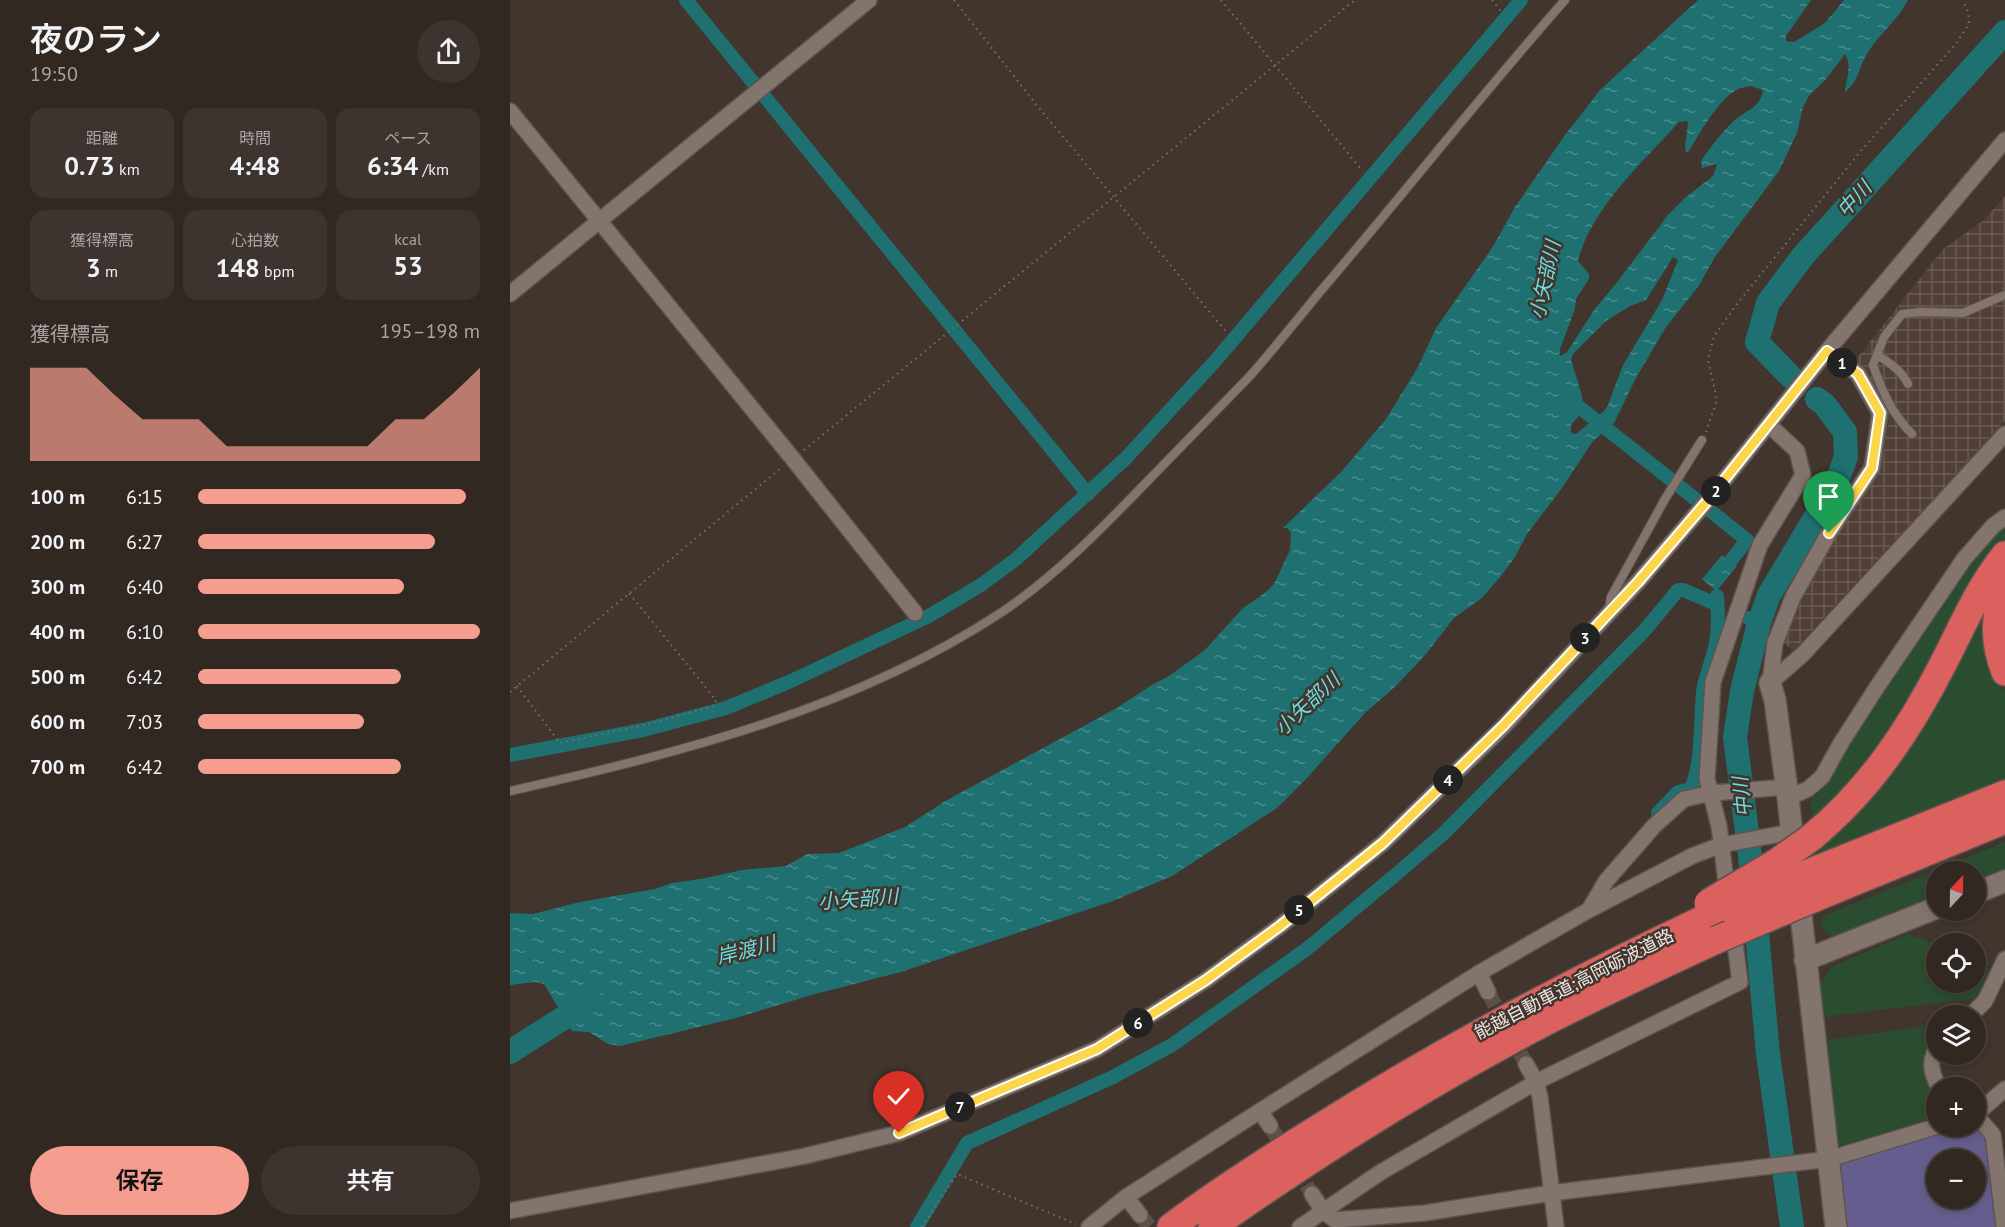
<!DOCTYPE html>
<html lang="ja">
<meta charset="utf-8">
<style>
:root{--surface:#312822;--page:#3d342f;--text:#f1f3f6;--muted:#a8a6a5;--line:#4c4440;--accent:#f59d8e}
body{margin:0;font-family:"PT Sans","Noto Sans JP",sans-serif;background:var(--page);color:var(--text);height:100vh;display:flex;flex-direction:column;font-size:22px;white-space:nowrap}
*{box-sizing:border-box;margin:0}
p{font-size:20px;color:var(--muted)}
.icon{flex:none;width:33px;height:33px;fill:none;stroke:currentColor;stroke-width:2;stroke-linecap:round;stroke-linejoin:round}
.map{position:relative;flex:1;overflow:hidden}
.side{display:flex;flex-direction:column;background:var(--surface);width:510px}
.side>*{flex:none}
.needle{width:39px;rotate:22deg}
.tools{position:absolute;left:1416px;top:861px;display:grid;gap:12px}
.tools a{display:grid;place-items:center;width:60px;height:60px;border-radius:50%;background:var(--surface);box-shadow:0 3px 9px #0003,0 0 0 2px var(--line);font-size:30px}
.pin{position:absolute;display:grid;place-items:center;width:51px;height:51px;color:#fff;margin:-62px -26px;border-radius:50% 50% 50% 0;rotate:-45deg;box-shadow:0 0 6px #0007}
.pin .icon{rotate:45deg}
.km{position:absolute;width:30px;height:30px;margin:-15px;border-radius:50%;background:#222;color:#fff;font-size:16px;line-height:30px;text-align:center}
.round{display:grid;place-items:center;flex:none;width:63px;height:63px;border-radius:32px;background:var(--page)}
.summary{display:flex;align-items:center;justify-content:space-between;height:102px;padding:0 30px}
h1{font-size:33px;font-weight:600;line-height:45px}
.figures{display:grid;grid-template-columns:repeat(3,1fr);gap:9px;height:102px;padding:6px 30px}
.figures div{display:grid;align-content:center;border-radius:15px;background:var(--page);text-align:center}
.figures b{font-size:26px;font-weight:600}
.figures small{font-size:16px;font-weight:400}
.figures p{font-size:16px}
.chart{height:168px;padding:12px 30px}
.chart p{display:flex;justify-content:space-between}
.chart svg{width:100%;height:108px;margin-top:6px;fill:var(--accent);opacity:.7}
.action{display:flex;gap:12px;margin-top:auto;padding:12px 30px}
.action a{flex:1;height:69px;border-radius:36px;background:var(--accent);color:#111;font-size:24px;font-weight:600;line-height:69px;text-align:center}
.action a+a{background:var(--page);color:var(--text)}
ul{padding:0 30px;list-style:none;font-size:20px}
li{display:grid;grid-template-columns:96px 72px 1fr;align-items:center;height:45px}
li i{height:15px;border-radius:8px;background:var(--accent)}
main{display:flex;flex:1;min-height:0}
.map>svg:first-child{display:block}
.industrial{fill:url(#industrial-grid)}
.grass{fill:#294d2e}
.water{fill:url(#water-ripples);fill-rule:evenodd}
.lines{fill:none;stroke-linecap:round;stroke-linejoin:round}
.canal{stroke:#1e7071;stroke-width:14}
.river{stroke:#1e7071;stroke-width:24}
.building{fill:#655d8d;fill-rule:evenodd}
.street-tunnel{stroke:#5b4f48;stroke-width:15;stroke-dasharray:15 8;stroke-linecap:butt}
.lane-casing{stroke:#5e544e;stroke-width:10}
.street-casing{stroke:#5e544e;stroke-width:18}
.secondary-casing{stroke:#5e544e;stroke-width:24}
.highway-casing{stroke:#5e544e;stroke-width:30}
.path{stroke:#7c716a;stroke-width:2;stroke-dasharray:1.5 4.5;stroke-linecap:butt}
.lane{stroke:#83756d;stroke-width:8}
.street{stroke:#83756d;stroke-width:15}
.secondary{stroke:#83756d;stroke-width:21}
.highway{stroke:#db615e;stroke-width:27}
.highway-bridge-casing{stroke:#5e544e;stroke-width:30;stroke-linecap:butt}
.highway-bridge{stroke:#db615e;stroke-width:27}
.route-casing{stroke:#fff;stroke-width:12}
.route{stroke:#ffd54a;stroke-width:8}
.labels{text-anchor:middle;stroke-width:5;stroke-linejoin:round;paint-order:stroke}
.street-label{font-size:18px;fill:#ede5e0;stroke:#41352d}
.water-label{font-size:20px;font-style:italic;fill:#6bdfe1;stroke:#41352d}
</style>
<main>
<section class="side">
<div class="summary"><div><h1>夜のラン</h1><p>19:50</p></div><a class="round"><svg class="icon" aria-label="share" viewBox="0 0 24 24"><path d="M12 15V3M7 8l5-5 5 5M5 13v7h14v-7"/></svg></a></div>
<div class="figures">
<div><p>距離</p><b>0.73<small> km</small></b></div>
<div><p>時間</p><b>4:48</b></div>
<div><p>ペース</p><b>6:34<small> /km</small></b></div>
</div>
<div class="figures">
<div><p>獲得標高</p><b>3<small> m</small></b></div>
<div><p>心拍数</p><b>148<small> bpm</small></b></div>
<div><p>kcal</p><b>53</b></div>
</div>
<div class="chart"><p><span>獲得標高</span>195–198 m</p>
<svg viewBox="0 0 160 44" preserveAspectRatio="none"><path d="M0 44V6L10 6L20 6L30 17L40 27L50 27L60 27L70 38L80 38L90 38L100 38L110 38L120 38L130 27L140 27L150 17L160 6V44z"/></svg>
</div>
<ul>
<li><b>100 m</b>6:15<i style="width:95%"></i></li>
<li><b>200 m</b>6:27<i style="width:84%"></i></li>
<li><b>300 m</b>6:40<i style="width:73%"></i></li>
<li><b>400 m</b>6:10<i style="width:100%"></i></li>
<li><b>500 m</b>6:42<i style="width:72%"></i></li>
<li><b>600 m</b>7:03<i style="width:59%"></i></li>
<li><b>700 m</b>6:42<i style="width:72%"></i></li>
</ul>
<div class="action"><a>保存</a><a>共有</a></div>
</section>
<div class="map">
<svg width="1495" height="1227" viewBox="0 0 1495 1227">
<defs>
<pattern id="industrial-grid" width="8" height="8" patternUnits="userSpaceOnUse" patternTransform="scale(1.5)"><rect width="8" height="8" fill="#514035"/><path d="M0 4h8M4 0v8" fill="none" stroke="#6a5b52"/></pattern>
<pattern id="water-ripples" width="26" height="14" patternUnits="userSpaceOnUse" patternTransform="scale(1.5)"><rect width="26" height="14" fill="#1e7071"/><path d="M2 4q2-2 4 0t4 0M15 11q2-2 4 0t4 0" fill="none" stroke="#4a8b8c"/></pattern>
</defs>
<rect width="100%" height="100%" fill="#41352d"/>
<!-- industrial -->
<path class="industrial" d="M 1495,196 L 1495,421 L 1283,651 L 1272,641 L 1289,602 L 1322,541 L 1360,485 L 1374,451 L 1378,422 L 1367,390 L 1344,362 L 1433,249 L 1473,221 Z"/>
<!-- grass -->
<g class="grass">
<path d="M 1495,525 L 1495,543 L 1446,618 L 1369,752 L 1303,822 L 1300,801 L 1310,791 L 1438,590 L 1478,539 Z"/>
<path d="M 1481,592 L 1484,678 L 1495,690 L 1495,781 L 1310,855 L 1307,843 Z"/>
<path d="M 1495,842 L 1495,873 L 1466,885 L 1466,872 L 1426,872 L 1426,900 L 1327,940 L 1313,930 L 1311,917 Z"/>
<path d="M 1398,934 L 1426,944 L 1426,982 L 1466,982 L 1466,957 L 1471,960 L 1480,970 L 1468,998 L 1312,1017 L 1308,989 L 1321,967 Z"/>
<path d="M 1423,1025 L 1426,1029 L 1425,1038 L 1414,1053 L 1413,1063 L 1426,1097 L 1426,1122 L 1327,1146 L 1318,1040 Z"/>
</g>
<!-- water -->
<g class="water">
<path d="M 1188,0 L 1301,0 L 1276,36 L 1276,41 L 1284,42 L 1315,23 L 1334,0 L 1398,0 C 1388,20 1368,35 1357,54 C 1349,67 1348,82 1336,91 L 1335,90 C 1337,77 1342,65 1335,54 L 1316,79 L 1299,96 L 1293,107 L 1287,133 L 1269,171 L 1205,257 L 1188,287 L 1156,327 L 1126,378 L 1104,423 L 1083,441 L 1052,488 L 1017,534 L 1005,557 L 991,576 L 972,598 L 944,618 L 916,654 L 886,686 L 855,713 L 797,778 L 767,808 L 662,876 L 603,901 L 391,972 L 305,994 L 226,1018 L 110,1046 L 98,1044 L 79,1032 L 62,1031 L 34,984 L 26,982 L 0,985 L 0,913 L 23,914 L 70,902 L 145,889 L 162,883 L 191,879 L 232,870 L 276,866 L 297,854 L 329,853 L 395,827 L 437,800 L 605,709 L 642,685 L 659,676 L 695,650 L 732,609 L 756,592 L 764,584 L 780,550 L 781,533 L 777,528 L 773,528 L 832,471 L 876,419 L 908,367 L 926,328 L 982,248 L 1005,207 L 1055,135 L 1090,90 ZM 1241,86 L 1253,90 C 1251,107 1237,110 1225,120 C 1217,126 1196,153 1191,161 L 1192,168 L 1205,164 L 1207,165 L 1203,176 L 1176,197 L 1158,215 L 1108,281 L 1084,310 L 1057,352 L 1050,356 L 1050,349 L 1065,309 L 1066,299 L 1079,279 L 1079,274 L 1068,261 C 1081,208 1134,161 1169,122 L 1177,121 L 1178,124 L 1175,145 L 1176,152 L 1179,151 C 1190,133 1205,105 1223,92 C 1228,88 1235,87 1241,86 ZM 1163,257 L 1168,260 L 1152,300 L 1113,365 L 1098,405 L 1094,411 L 1066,434 L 1061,433 L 1061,425 L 1073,411 L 1072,395 L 1061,360 L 1063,354 L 1096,321 L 1120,306 L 1136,300 Z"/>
<path d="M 1212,555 L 1216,558 L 1218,556 L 1225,562 L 1224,564 L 1227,566 L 1208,589 L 1209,596 L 1204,596 L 1204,589 L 1192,579 Z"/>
</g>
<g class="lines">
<!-- canal -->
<g class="canal">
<path d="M 176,0 L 578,494"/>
<path d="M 1059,399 L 1184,498"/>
<path d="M 1198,509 L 1237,540 L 1222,559"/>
<path d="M 1238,618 L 1249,623"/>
<path d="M 0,755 L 133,730 L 216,708 L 281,681 L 417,617 L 471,585 L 506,559 L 616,458 L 706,360 L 1011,0"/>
<path d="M 1148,813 L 1168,792 L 1181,789 C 1193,759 1190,724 1193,692 C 1195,676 1203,659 1206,643 C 1209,627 1208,612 1207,596"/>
<path d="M 407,1227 L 457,1143 L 603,1077 L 662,1045 L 798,948 L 890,871 L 934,833 L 1134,631 L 1168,590 L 1173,590 L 1204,603"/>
</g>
<!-- river -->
<g class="river">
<path d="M 1281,377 L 1247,342 L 1258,303 L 1293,256 L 1495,32"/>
<path d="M 0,1052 L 80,1001"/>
<path d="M 1282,1227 L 1258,1054 L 1240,856 L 1225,737 L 1232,691 L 1249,623 L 1259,595 L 1327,481 L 1336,457 L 1335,432 L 1315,405 L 1307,399"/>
</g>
</g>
<!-- building -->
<path class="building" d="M 1448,1126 L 1467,1126 L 1474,1134 L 1486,1227 L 1337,1227 L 1330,1165 L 1333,1162 ZM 1426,1160 L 1466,1160 L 1466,1198 L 1426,1198 Z"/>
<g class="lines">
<!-- street-tunnel -->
<g class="street-tunnel">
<path d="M 978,992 L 1016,1064"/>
<path d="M 760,1126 L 802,1194"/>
<path d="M 630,1215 L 640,1227"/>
</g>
<defs>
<g id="lane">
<path d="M 1367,355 C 1379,362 1392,371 1398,384"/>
<path d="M 1402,434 C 1382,414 1372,391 1363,365 L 1374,337 L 1392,314 L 1412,312 L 1453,313 L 1495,295"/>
<path d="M 1099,609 L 1101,597 L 1155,499 L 1192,440"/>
<path d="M 0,791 C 170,753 345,709 492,612 C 556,569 609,510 663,455 C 688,429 714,403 739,377 C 763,350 786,321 809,293 C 892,196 971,95 1055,0"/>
</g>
<g id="street">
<path d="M 0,111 L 283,459 L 405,613"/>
<path d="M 0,294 L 359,0"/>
<path d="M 1260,683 L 1265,643 L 1283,597 L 1319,533 L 1362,468 L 1370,413 L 1348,374 L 1317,351"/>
<path d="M 1260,683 L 1293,654 L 1495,434"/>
<path d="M 1278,798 L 1298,789 L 1312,777 L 1331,743 L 1367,687 L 1454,559 L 1483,526 L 1495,517"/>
<path d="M 1218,897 L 1209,826 L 1197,779 L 1203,682 L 1250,545 L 1293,475 L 1287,451 L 1259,425"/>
<path d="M 1079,910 L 1096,881 L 1144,826 L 1174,799 L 1202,793 L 1276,787"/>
<path d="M 969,973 L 978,992"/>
<path d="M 1460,1016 L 1475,1001 L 1495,959"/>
<path d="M 1426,1048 C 1419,1064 1421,1072 1429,1088"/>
<path d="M 1016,1064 L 1026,1082 L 1030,1097 L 1046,1227"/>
<path d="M 750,1111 L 760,1126"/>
<path d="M 1466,1114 L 1495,1089"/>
<path d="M 1466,1115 L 1483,1135 L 1494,1227"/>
<path d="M 802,1194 L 813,1211 L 825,1220 L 915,1213 L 1041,1193 L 1319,1159 L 1428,1126"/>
<path d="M 616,1197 L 630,1215"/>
<path d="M 0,1211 L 295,1156 L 389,1133 L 587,1049 L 696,980 L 770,926 L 873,843 L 994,726 L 1128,582 L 1199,499 L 1317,351 L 1495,140"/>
<path d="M 579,1227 L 616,1197 L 750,1111 L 969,973 L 1079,910 L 1182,856 L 1211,845 L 1281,832"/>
<path d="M 790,1227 L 871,1172 L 1026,1082 L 1230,982 L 1223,927"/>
</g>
<g id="secondary">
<path d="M 1260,683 L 1265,700 L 1278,798 L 1326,1227"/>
<path d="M 1466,893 L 1495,881"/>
<path d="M 1295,960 L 1426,908"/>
</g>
<g id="highway">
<path d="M 1495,588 C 1483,616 1484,644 1495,672"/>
<path d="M 1302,837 C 1360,789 1400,729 1434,662 C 1453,625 1469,587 1495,555"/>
<path d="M 1308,869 L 1495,794"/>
<path d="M 1312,895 L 1495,820"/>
<path d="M 661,1227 C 707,1192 756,1161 804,1131 C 932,1050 1064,980 1200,916"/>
<path d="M 702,1227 C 810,1151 922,1081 1039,1020 C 1094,992 1150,966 1206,940"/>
</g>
</defs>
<!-- lane casing -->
<use href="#lane" class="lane-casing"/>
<!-- street casing -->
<use href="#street" class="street-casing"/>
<!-- secondary casing -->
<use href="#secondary" class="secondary-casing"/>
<!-- highway casing -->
<use href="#highway" class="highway-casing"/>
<!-- path -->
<g class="path">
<path d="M 444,0 L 525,103 L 718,334"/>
<path d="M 711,0 L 851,169"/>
<path d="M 982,0 L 992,13"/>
<path d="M 1196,432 L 1207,400 L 1198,360 L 1204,336 L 1227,304 L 1350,152 L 1445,45 L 1459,24 L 1458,12 L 1453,0"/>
<path d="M 294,450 L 845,0"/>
<path d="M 7,686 L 50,743 L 139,724 L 204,706 L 206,700 L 119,593"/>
<path d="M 0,692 L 271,468"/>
<path d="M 412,1227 L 447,1174 L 566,1224"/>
</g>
<!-- lane -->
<use href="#lane" class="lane"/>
<!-- street -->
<use href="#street" class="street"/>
<!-- secondary -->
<use href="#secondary" class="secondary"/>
<!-- highway -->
<use href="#highway" class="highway"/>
<defs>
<g id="highway-bridge">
<path d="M 1198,903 L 1267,862 L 1302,837"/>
<path d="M 1217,908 L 1308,869"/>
<path d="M 1206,940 L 1312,895"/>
</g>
</defs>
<!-- highway-bridge casing -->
<use href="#highway-bridge" class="highway-bridge-casing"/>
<!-- highway-bridge -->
<use href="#highway-bridge" class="highway-bridge"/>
</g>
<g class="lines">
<defs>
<path id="route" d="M 389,1133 L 587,1049 L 696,980 L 770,926 L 873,843 L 993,726 L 1128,582 L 1199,499 L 1317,351 L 1348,374 L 1370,413 L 1362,468 L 1319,533"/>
</defs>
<!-- route casing -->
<use href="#route" class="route-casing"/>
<!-- route -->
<use href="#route" class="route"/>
</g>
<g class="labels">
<!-- street labels -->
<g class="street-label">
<text transform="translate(1064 984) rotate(-27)" y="6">能越自動車道;高岡砺波道路</text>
</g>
<!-- water labels -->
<g class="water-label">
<text transform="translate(1344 199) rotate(-48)" y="7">中川</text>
<text transform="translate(1035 280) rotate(-78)" y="7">小矢部川</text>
<text transform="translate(797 704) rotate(-43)" y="7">小矢部川</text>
<text transform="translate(1232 797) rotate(-96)" y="7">中川</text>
<text transform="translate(348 899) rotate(-4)" y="7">小矢部川</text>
<text transform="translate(236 950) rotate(-14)" y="7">岸渡川</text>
</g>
</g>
</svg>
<div class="tools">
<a><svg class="needle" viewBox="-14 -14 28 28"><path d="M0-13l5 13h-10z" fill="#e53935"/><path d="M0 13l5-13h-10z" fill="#a8a6a5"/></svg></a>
<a><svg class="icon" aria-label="locate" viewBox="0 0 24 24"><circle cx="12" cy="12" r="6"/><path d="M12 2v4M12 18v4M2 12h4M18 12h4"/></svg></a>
<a><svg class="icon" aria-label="layers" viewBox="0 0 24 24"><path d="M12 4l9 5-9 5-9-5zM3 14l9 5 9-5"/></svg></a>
<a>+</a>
<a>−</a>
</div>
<div class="pin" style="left:1319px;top:533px;background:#1e9e55"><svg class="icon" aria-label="arrive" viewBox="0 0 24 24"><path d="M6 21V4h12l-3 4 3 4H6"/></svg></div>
<div class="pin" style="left:389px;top:1133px;background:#d93025"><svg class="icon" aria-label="check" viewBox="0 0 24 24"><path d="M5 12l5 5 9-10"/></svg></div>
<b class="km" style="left:1332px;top:363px">1</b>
<b class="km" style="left:1206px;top:491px">2</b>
<b class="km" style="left:1075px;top:638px">3</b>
<b class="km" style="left:938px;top:780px">4</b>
<b class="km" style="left:789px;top:910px">5</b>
<b class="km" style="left:628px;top:1023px">6</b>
<b class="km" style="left:450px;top:1107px">7</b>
</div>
</main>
